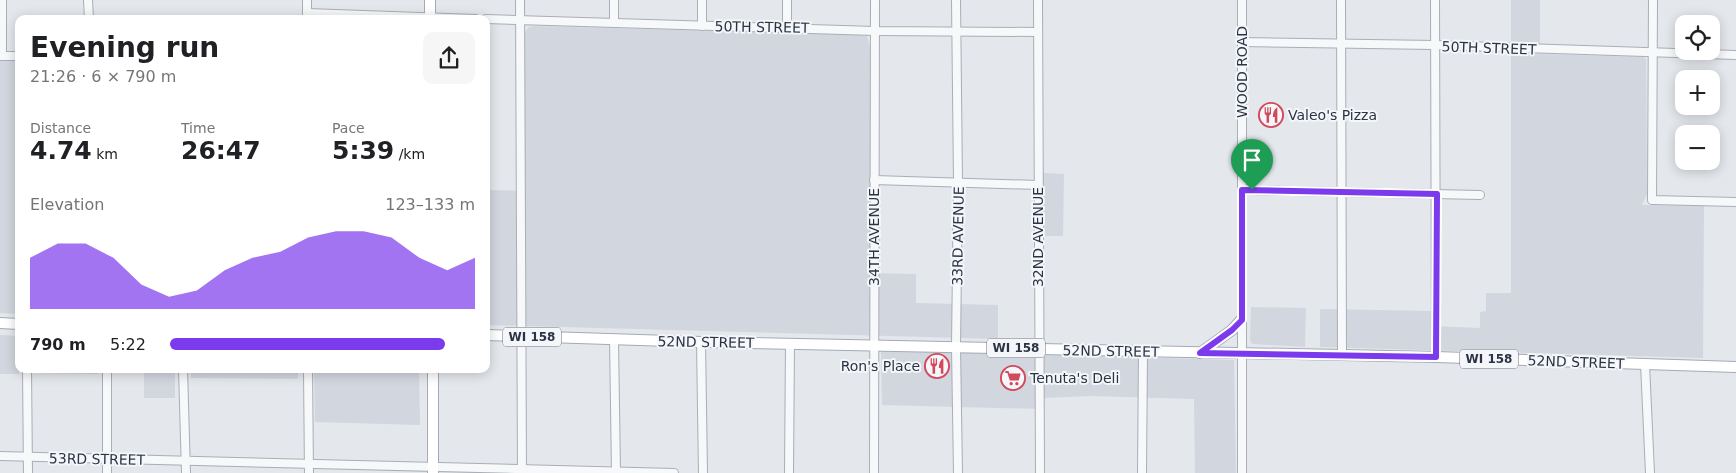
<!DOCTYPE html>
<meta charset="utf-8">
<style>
:root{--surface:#fff;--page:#f6f6f6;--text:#202124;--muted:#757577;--accent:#7c3aed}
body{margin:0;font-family:"DejaVu Sans",sans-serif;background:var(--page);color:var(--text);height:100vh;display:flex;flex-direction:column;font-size:19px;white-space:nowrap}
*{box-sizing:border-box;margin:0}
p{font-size:16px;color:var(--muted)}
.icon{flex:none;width:28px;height:28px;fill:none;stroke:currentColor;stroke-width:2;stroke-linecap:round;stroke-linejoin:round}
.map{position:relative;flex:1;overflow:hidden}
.panel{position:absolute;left:15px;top:15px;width:475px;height:358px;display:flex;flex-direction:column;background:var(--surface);border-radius:10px;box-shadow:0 2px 12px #0003}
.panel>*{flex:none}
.fabs{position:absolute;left:1675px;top:15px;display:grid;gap:10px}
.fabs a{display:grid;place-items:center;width:45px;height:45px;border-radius:10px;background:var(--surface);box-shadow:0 2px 12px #0003;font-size:25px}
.pin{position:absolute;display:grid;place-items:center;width:42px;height:42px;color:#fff;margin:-51px -21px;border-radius:50% 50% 50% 0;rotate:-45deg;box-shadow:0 0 5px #0007}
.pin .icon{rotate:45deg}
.round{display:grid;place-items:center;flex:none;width:52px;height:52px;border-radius:10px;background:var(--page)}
.headline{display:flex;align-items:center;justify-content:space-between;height:85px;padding:0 15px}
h1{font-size:28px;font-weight:700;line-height:38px}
.figures{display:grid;grid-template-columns:repeat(3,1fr);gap:8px;height:85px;padding:5px 15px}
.figures div{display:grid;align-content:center}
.figures b{font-size:25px;font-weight:700}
.figures small{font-size:14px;font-weight:400}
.figures p{font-size:14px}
.chart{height:140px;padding:10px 15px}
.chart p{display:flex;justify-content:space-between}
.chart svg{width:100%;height:90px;margin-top:5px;fill:var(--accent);opacity:.7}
ul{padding:0 15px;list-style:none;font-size:16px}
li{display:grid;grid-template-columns:80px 60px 1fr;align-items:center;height:38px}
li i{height:12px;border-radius:6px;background:var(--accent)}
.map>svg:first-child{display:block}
.built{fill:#d2d6de}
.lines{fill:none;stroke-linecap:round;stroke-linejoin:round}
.minor-casing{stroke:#a9aeb7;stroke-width:10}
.major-casing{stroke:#a3abb8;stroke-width:12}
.minor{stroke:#f7f8fa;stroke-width:8}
.major{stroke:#fff;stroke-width:10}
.route-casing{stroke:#fff;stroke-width:10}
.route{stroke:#7c3aed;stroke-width:6}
.labels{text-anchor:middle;stroke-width:4;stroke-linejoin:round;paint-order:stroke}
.shield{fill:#f4f6f9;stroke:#676e7b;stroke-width:1}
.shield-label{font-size:12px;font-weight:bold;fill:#2b3445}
.street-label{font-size:14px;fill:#2b3445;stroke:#f4f6f9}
.poi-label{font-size:14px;fill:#2b3445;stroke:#f4f6f9;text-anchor:start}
</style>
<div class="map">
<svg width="1736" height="473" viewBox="0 0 1736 473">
<rect width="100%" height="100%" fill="#e4e7ec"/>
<!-- built -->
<g class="built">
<path d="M 1511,0 L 1540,0 L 1540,44 L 1511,43 Z"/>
<path d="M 535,26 L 862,35 L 867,36 L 870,47 L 870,273 L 916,274 L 916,303 L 998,305 L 998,339 L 486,325 L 486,190 L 525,191 L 525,32 L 529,27 Z"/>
<path d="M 1511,53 L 1643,57 L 1646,59 L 1647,194 L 1642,205 L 1704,206 L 1703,358 L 1320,347 L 1320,309 L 1432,311 L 1432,326 L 1480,328 L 1480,312 L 1486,311 L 1486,293 L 1511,293 Z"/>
<path d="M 0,60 L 19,61 L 19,314 L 0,313 Z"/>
<path d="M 1043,173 L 1064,174 L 1063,236 L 1042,236 Z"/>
<path d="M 1251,307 L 1306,308 L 1305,347 L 1252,344 L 1250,340 Z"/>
<path d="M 0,335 L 18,336 L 19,374 L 0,374 Z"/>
<path d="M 898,350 L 1234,360 L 1236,473 L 1195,473 L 1194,399 L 1092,396 L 1041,398 L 1041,409 L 882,405 L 881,351 Z"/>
<path d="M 34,369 L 98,369 L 98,374 L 34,373 Z"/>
<rect x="144" y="369" width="31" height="29"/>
<path d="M 191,369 L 298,369 L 298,379 L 191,378 Z"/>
<path d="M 314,369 L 419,369 L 420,425 L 315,422 Z"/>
</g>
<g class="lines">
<defs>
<g id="minor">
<path d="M 2,0 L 2,56"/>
<path d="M 88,0 L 89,19"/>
<path d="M 307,0 L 307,19"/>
<path d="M 520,0 L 522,473"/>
<path d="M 787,0 L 787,28"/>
<path d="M 956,0 L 958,182 L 956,347 L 958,473"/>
<path d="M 1038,0 L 1040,473"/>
<path d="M 1242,0 L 1242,473"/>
<path d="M 1341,0 L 1342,355"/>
<path d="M 1435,0 L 1436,357"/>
<path d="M 1653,0 L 1652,200 L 1736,202"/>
<path d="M 307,13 L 476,19"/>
<path d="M 486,19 L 875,31 L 1038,32"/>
<path d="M 614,23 L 614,0"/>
<path d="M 702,26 L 702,0"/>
<path d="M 1242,42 L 1435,45 L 1736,55"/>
<path d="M 0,56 L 19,56"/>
<path d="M 874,180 L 1038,185"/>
<path d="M 1242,190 L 1480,195"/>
<path d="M 614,339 L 616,473"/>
<path d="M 701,342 L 703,473"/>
<path d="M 1645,364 L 1650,473"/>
<path d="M 27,369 L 28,473"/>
<path d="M 183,369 L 186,473"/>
<path d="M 308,369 L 309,473"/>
<path d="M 0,456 L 674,473"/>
<path d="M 107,473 L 107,369"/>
<path d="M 789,473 L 790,343"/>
<path d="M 874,473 L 875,0"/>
<path d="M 1142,473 L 1143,352"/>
</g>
<g id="major">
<path d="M 430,19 L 430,0"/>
<path d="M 0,323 L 19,324"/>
<path d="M 486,335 L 701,342 L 1436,357 L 1736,367"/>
<path d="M 1200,353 L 1232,330 L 1241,320"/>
<path d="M 433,473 L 433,369"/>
</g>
</defs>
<!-- minor casing -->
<use href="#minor" class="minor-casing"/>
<!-- major casing -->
<use href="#major" class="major-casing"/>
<!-- minor -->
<use href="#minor" class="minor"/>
<!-- major -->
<use href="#major" class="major"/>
</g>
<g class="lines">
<defs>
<path id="route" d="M 1242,190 L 1437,194 L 1436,357 L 1200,353 L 1232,330 L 1242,320 Z"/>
</defs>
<!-- route casing -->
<use href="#route" class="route-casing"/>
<!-- route -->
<use href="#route" class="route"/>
</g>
<!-- icons -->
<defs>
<symbol id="restaurant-ring" viewBox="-11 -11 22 22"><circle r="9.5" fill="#f4f6f9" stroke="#d1495b" stroke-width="1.5"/><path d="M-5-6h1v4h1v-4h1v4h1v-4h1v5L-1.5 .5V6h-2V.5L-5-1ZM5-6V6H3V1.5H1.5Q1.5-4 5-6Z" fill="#d1495b"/></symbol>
<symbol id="supermarket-ring" viewBox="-11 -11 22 22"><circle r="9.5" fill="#f4f6f9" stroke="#d1495b" stroke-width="1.5"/><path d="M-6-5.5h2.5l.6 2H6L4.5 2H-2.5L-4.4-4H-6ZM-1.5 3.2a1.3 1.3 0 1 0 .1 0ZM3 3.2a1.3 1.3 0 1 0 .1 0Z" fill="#d1495b"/></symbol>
</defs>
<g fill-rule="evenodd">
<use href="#restaurant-ring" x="1257" y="101" width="28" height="28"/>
<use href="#restaurant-ring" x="923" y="352" width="28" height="28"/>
<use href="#supermarket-ring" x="999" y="364" width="28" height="28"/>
</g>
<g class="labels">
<!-- shield labels -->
<g class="shield">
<rect x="503" y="327.5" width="58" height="19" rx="4"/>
<rect x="987" y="338.5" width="58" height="19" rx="4"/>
<rect x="1460" y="349.5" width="58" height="19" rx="4"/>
</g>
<g class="shield-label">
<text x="532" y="341">WI 158</text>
<text x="1016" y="352">WI 158</text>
<text x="1489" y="363">WI 158</text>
</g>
<!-- street labels -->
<g class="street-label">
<text transform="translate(762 27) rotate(1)" y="5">50TH STREET</text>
<text transform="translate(1489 48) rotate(2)" y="5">50TH STREET</text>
<text transform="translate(1242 72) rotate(-90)" y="5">WOOD ROAD</text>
<text transform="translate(958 236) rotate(-89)" y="5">33RD AVENUE</text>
<text transform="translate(874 237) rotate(-90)" y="5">34TH AVENUE</text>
<text transform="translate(1038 237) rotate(-90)" y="5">32ND AVENUE</text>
<text transform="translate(706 342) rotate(1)" y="5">52ND STREET</text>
<text transform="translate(1111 351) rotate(1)" y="5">52ND STREET</text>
<text transform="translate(1576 362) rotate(2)" y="5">52ND STREET</text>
<text transform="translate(97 459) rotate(1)" y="5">53RD STREET</text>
</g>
<!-- poi labels -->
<g class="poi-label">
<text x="1288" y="120">Valeo's Pizza</text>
<text x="920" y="371" text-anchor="end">Ron's Place</text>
<text x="1030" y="383">Tenuta's Deli</text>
</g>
</g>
</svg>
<div class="fabs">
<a><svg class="icon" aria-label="locate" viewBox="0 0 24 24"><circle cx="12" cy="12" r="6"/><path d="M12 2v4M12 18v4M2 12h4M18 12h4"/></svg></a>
<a>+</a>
<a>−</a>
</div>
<div class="pin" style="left:1252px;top:190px;background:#1e9e55"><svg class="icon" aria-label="arrive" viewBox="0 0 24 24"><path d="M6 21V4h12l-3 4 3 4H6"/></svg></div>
<section class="panel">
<div class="headline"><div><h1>Evening run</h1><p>21:26 · 6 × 790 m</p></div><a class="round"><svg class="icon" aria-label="share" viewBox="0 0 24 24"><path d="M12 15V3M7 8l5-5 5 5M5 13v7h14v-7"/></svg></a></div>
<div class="figures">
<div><p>Distance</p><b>4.74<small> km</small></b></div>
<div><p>Time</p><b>26:47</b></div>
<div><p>Pace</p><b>5:39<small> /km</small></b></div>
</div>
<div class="chart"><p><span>Elevation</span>123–133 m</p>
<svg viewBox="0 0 160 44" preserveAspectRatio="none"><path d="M0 44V19L10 12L20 12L30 19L40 32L50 38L60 35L70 25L80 19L90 16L100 9L110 6L120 6L130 9L140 19L150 25L160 19V44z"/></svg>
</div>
<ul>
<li><b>790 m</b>5:22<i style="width:90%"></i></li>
</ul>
</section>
</div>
